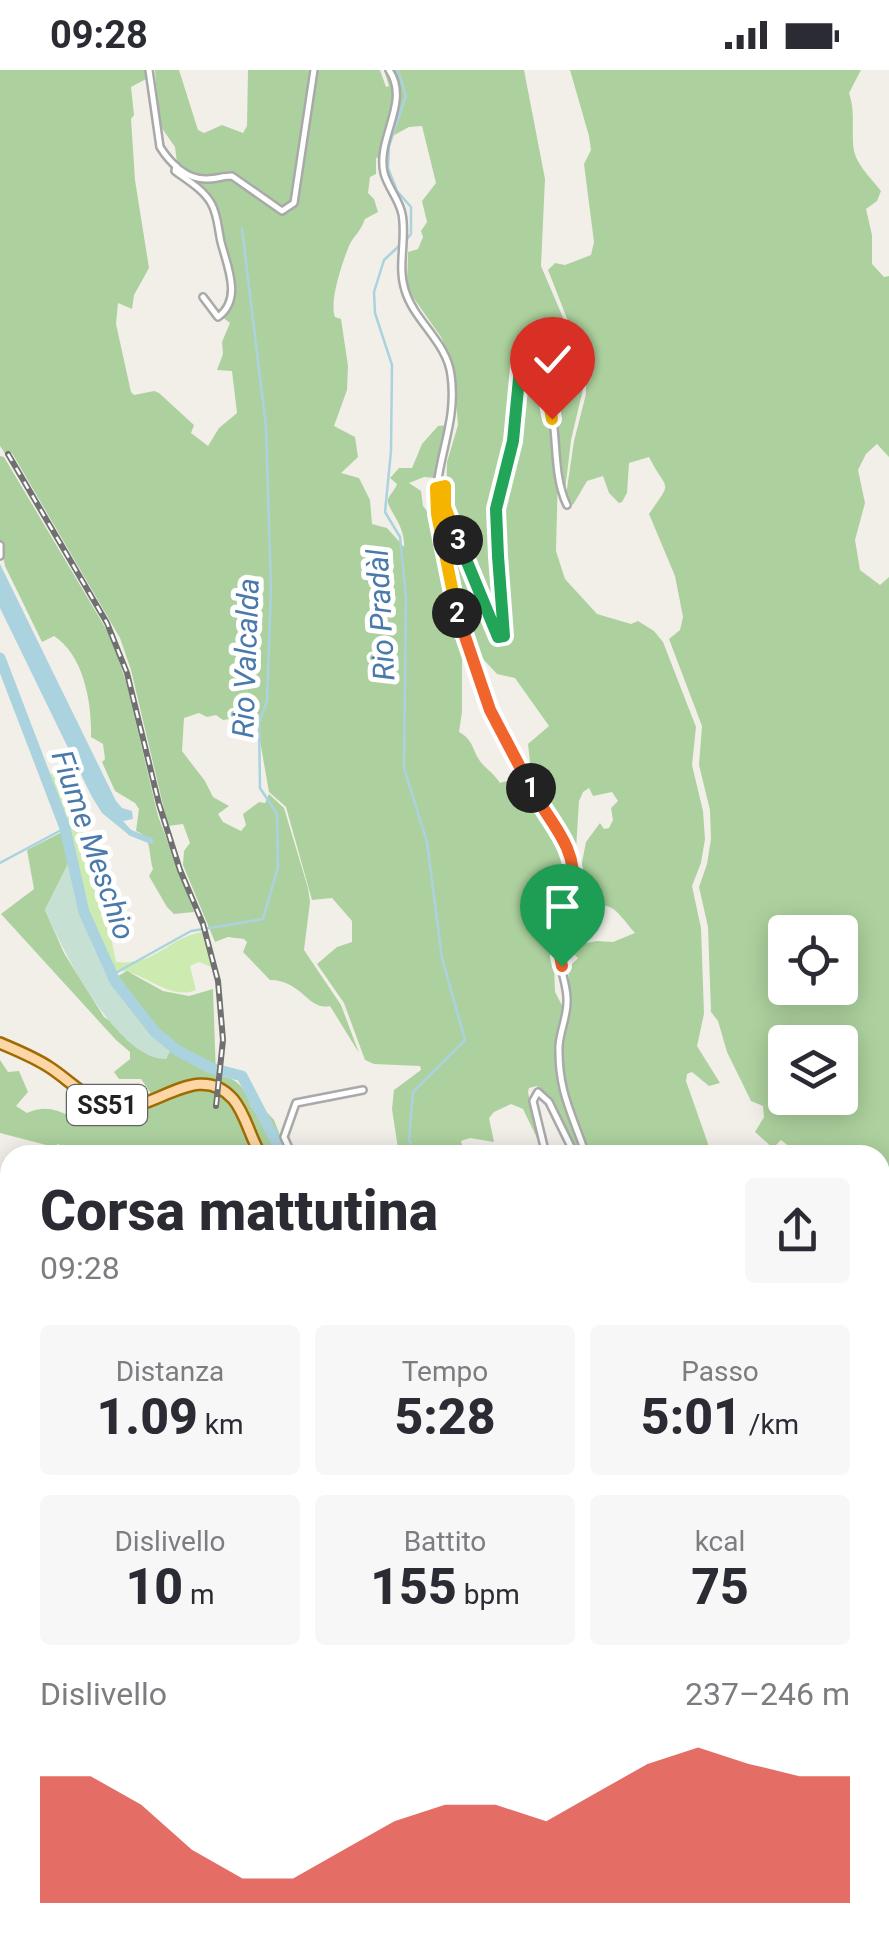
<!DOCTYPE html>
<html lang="it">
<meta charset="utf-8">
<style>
:root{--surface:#fff;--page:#f7f7f7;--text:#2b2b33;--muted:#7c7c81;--accent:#d93025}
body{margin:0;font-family:Roboto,sans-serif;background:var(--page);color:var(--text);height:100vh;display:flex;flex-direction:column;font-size:38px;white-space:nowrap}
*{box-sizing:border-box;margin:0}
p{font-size:32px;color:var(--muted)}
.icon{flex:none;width:55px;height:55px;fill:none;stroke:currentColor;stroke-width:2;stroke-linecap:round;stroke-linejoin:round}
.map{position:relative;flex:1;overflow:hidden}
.drawer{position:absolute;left:0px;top:1075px;width:890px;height:810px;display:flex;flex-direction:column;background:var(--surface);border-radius:30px 30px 0 0;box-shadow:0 5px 25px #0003}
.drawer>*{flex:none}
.tools{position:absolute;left:768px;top:845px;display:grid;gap:20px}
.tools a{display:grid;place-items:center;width:90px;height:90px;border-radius:10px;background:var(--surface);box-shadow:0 5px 25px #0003;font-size:50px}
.pin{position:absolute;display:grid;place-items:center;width:85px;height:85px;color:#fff;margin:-102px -42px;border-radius:50% 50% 50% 0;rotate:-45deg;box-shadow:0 0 10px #0007}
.pin .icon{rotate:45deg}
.km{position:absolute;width:50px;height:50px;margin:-25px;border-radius:50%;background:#222;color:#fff;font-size:28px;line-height:50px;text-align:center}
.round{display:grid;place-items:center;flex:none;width:105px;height:105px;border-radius:10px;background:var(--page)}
.head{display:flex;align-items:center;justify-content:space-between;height:170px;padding:0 40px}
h1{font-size:55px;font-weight:800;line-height:75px}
.stats{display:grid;grid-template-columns:repeat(3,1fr);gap:15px;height:170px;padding:10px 40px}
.stats div{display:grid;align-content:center;border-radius:10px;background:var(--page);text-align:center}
.stats b{font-size:50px;font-weight:800}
.stats small{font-size:28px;font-weight:400}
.stats p{font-size:28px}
.chart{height:280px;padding:20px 40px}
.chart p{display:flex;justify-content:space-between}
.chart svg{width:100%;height:180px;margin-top:10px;fill:var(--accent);opacity:.7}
.status{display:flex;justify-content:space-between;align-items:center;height:70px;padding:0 50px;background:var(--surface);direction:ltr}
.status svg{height:28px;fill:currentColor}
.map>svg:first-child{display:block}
.grass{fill:#cdebb0}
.forest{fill:#add19e;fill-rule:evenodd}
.wetland{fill:#c6e0d4}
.water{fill:#aad3df}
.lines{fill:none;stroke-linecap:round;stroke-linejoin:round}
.stream{stroke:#aad3df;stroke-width:2.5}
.canal{stroke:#aad3df;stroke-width:6}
.river{stroke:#aad3df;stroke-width:11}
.primary-tunnel{stroke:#c8c6c1;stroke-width:9;stroke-dasharray:9 4.5;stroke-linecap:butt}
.minor-casing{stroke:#a9a9a9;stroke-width:10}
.tertiary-casing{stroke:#a9a9a9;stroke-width:11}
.secondary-casing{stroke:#707d05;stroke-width:12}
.primary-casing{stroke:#a06b00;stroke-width:14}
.minor{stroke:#fff;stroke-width:5}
.tertiary{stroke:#fff;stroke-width:6}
.secondary{stroke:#f7fabf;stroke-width:8}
.primary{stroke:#fcd6a4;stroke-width:9}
.rail-casing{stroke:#707070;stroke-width:6}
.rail{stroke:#fff;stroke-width:2.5;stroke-dasharray:8;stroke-linecap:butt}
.split-1-casing{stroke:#fff;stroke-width:20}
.split-2-casing{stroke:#fff;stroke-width:20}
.split-3-casing{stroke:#fff;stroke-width:20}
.split-4-casing{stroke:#fff;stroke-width:20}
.split-5-casing{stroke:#fff;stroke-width:20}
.split-6-casing{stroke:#fff;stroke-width:20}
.split-1{stroke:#f0652b;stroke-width:12}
.split-2{stroke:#f0652b;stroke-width:12}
.split-3{stroke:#f5b400;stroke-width:12}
.split-4{stroke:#22a559;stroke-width:12}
.split-5{stroke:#22a559;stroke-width:12}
.split-6{stroke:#f5b400;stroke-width:12}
.labels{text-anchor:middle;stroke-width:10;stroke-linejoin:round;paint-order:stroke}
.shield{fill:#fff;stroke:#646464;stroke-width:2.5}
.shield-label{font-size:25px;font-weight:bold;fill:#222}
.water-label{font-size:30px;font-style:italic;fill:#4a7aab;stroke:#fff}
</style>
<div class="status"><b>09:28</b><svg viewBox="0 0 49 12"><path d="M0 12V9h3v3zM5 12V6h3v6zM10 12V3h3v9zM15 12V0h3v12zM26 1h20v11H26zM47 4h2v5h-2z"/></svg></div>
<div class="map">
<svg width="889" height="1885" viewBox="0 0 889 1885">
<rect width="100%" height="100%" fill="#f2efe9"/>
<!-- grass -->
<path class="grass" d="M 55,702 L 87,750 L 83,763 L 98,789 L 97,824 L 119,854 L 112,872 L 116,892 C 157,896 167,868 202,862 L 213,898 L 199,892 L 190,896 L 196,920 C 167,932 143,898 114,901 L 87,841 L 68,759 L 49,704 Z"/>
<!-- forest -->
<g class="forest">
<path d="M 0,0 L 148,0 L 148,8 L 131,17 L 134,45 L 131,49 L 135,110 L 149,198 L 134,225 L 132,239 L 118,233 L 116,254 L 131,322 L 134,325 L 154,321 L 159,323 L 194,355 L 191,363 L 208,376 L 219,358 L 237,343 L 232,301 L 217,300 L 223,284 L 222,272 L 230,253 L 221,246 L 228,231 L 229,211 L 213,136 L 190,109 L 205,112 L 231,109 L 271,139 L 288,143 L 298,129 L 318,0 L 380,0 L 386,17 L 389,16 L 384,0 L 391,6 L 393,33 L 380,87 L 376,88 L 376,104 L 370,107 L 368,123 L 374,129 L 378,142 L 365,149 C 360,163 354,165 349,176 C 342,193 329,232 335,247 L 341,249 L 348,296 L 347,320 L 334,356 L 355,367 L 358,387 L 341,403 L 359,408 L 370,430 L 372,454 L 387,458 L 404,477 C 406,455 385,437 388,429 C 390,424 395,420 397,414 L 390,408 L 399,398 L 412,398 L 422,374 L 438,356 L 448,355 L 436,408 L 424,407 L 409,413 L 421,421 L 423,436 L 438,455 L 462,572 L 462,642 L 459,662 C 472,669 472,677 478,688 C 484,698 494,703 500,713 L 516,708 L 545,746 L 569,790 L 566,802 L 571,816 L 554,896 L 555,922 L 564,939 L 557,972 L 557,1010 L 584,1085 L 576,1085 L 537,1016 L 529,1018 L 528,1022 L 538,1070 L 523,1039 L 511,1034 L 494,1042 L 489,1048 L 494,1072 L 470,1068 L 461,1071 L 465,1085 L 399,1085 L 392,1039 L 394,1020 L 421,1000 L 420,996 L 374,994 L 365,990 L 344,933 L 317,894 L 337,877 L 352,872 L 352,851 L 332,828 L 312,830 L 286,737 L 269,722 L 256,648 L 253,640 L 240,635 L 237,641 L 243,651 L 236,648 L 223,650 L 216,645 L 207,647 L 199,643 L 184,648 L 182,681 L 205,711 L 213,727 L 229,736 L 218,744 L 223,752 L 241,761 L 246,755 L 243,744 L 259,732 L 265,733 L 269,724 L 284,738 L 308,818 L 310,832 L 304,880 L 341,935 L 359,983 L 330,936 C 308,941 302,910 270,910 L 243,882 L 247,872 L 244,869 L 228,867 L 215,872 L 183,795 L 184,781 L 190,773 L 183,754 L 168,756 L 131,600 L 120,568 L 12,383 L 6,385 L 0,376 Z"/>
<path d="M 155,0 L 179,0 L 198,60 L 204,63 L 222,55 L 243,63 L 247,56 L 248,0 L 309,0 L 298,98 L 291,132 L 283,138 L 233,105 C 209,100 201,115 177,93 L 175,77 L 159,54 Z"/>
<path d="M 393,0 L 524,0 L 545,109 L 541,196 L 582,292 L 583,319 L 571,370 L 565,421 C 551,384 568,308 524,286 L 519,287 L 514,356 L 493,444 L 501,564 L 446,436 L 447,392 L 458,355 L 455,317 L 449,285 L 441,267 L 410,223 L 407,215 L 408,182 L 418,179 L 423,167 L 421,161 L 427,152 L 422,131 L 436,113 L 422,56 L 409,57 L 389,68 L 399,25 Z"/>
<path d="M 570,0 L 861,0 L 849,23 C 855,41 852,53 853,72 C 853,93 870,106 881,121 L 877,131 L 866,139 L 872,165 L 872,194 L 884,207 L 889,206 L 889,387 L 877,374 L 866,384 L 858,400 L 865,433 L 855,470 L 860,500 L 880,515 L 889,507 L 889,1602 L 880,1596 L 880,1085 L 800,1085 L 781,1070 L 773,1078 L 755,1062 L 764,1047 L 763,1036 L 751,1031 L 727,982 L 718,951 L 711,942 L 708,857 L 699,817 L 707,794 L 711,769 L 710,740 L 699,695 L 702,656 L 669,569 L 680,560 L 683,547 L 675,506 L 649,444 C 674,408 667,423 649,387 L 629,393 L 627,423 L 622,432 L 619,433 L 609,423 L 603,406 L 587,411 L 573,435 L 566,425 L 574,371 L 586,324 L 586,297 L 548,200 L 555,193 L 565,195 L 591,185 L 594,172 L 584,94 L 591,80 L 589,66 ZM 785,862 L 840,862 L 840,918 L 785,918 ZM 785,972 L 840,972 L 840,1028 L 785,1028 Z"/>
<path d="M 523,290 L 542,309 L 548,331 L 558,401 L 556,481 L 565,509 L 597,544 L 631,554 L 638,551 L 654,561 L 663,572 L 696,657 L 692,695 L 703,741 L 705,769 L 701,793 L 692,816 L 701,858 L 704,944 L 697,976 L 720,1013 L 709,1016 L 692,1002 L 687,1004 L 686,1011 L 712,1085 L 589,1085 L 562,1010 L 562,972 L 571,940 L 568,898 L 578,888 L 567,877 L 597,871 L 613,872 L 635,863 C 616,841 614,830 581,836 L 571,848 L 586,772 L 600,753 L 604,759 L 609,758 L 613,750 L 611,738 L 618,731 L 612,722 L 593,726 L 589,718 L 583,722 L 579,731 L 575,796 L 570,779 L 526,702 L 530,692 L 528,674 L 549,656 L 515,608 L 497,604 L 483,589 L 479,591 L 476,600 C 459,547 438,475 441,420 L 449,459 L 469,497 L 494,563 L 502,570 L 506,564 L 498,439 L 519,357 Z"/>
<path d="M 0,386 L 4,387 L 112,569 L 127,615 L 158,746 L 194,842 L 174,844 L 167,837 L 149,806 L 153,799 C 148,785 153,767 136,761 L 139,739 L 135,733 L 115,721 L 102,692 L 105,689 L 103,674 L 91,667 C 92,634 84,585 54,566 L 42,572 L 5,496 L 0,470 Z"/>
<path d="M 62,762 L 68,794 L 45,840 L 64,883 L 104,947 L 166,989 L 174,971 L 156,958 L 118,906 L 127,901 L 163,921 L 189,926 L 213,919 L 216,1006 C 239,1007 244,1018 252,1038 L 260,1035 L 274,1050 L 281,1068 L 288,1067 L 297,1085 L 78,1085 L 58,1074 L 54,1077 L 0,1063 L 0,990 L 8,1002 L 19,1001 L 28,1022 L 16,1036 L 27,1043 C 49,1033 61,1043 80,1050 C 103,1058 140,1046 154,1028 L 141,1009 L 119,1009 L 114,1002 L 130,989 L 130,982 L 116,970 L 1,844 L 34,819 L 27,780 Z"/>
<path d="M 880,1618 L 889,1623 L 889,1798 L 880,1794 Z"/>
<path d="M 510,1875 L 618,1875 L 619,1885 L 505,1885 Z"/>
</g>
<!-- wetland -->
<path class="wetland" d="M 68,794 C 85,864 113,934 171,980 L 166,989 C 117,990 62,879 45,840 Z"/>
<!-- water -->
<path class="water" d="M 0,494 L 116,731 L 122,738 L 132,741 L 133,749 L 123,751 L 132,761 L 129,765 L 102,743 L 92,727 L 0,538 Z"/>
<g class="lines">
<!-- stream -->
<g class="stream">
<path d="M 398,0 L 406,26 L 389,76 L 388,98 L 397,121 L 411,137 L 411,164 L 405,171"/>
<path d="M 399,176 L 384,190 L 374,222 L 375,243 L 392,295 L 391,381 L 385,442 L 400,467 L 406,528 L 404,698 L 427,772 L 442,888 L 465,970 L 413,1022 L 409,1069 L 415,1085"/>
<path d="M 0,793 L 65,758"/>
<path d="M 112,905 L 191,861 L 263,849 L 278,797 L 277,744 L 260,718 L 259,653 L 267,631 L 271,518 L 266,357 L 242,159"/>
<path d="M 397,1875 L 402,1885"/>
</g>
<!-- canal -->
<path class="canal" d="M 131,763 L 151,771"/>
<!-- river -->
<g class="river">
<path d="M 0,588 L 65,758 L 84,842 L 115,911 L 155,962 L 178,981 L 211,998 L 242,1006 L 283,1085"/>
<path d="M 831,1881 L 833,1885"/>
<path d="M 821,1884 L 821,1885"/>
</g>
<!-- primary-tunnel -->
<path class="primary-tunnel" d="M 880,1556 L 889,1557"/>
<defs>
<g id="minor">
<path d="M 149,0 L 160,77 C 170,93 187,110 207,109 C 216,109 223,106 232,106 L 282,141 L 294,133 L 314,0"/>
<path d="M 389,0 C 411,32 376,68 384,103 C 388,118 399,129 402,144 C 407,169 397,195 405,220 C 414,251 447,272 451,305 C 457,348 441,378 437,417 C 433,445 448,499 454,529 C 467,599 500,663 534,724 C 548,749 568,769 573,797 C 579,828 561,857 560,887 C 560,902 568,916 567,932 C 567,947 560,961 559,976 C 558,1022 572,1043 586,1085"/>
<path d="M 176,96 L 175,101 C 187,110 203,119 211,133 C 218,145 218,159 221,172 C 227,196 243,229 218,247 L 203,227"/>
<path d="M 436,418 L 445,417 C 446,451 462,476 475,507 C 484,527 489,548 498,567 L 503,566 L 498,525 L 496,439 L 513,371 L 523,287 C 569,322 545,390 567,435"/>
<path d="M 0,475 L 0,486"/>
<path d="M 292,1085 L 284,1067 L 296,1033 L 363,1020"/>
<path d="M 546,1085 L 533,1031 L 538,1022 L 549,1032 L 575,1085"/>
<path d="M 0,1165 L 10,1187"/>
<path d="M 0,1310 L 10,1313"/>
<path d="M 0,1387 L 4,1390 L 10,1409"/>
<path d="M 0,1664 L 10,1676"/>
<path d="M 0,1682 L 4,1672"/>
<path d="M 0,1760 L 10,1763"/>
<path d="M 0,1812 L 0,1847 L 10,1859"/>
<path d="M 33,1875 L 50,1885"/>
<path d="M 59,1875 L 63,1885"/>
<path d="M 265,1875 L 275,1885"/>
<path d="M 482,1875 L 486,1885"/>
<path d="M 697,1875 L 709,1885"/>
<path d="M 124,1885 L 127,1875"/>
</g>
<path id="tertiary" d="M 748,1875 L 760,1885"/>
<path id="secondary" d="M 383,1885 L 391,1875"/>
<path id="primary" d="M 0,973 C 16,980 34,987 49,997 C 71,1011 89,1033 116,1037 C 154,1043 198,989 233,1029 C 246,1044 250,1068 261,1085"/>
</defs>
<!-- minor casing -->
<use href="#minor" class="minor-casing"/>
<!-- tertiary casing -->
<use href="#tertiary" class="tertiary-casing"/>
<!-- secondary casing -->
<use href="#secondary" class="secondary-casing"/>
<!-- primary casing -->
<use href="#primary" class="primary-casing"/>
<!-- minor -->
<use href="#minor" class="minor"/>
<!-- tertiary -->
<use href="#tertiary" class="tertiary"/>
<!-- secondary -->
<use href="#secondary" class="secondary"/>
<!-- primary -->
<use href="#primary" class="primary"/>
<defs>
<path id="rail" d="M 8,384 L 107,553 L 127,603 L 159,734 L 180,800 L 203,854 L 218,911 L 223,970 L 216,1036"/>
</defs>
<!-- rail casing -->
<use href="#rail" class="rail-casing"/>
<!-- rail -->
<use href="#rail" class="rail"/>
</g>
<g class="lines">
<defs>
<path id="split-1" d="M 531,718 C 542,739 558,757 567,778 C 582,813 568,851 560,886 L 562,896"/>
<path id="split-2" d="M 457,543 L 490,640 L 531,718"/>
<path id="split-3" d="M 457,543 L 437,444 L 436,418 L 445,416 L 445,437 L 458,470"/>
<path id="split-4" d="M 458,470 L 498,567 L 504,566 L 498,486"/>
<path id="split-5" d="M 498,486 L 496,439 L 513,371 L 520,298"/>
<path id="split-6" d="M 520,298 L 523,287 L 544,308 L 552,349"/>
</defs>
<!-- split-1 casing -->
<use href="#split-1" class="split-1-casing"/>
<!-- split-2 casing -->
<use href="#split-2" class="split-2-casing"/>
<!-- split-3 casing -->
<use href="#split-3" class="split-3-casing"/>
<!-- split-4 casing -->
<use href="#split-4" class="split-4-casing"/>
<!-- split-5 casing -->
<use href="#split-5" class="split-5-casing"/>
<!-- split-6 casing -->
<use href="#split-6" class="split-6-casing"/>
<!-- split-1 -->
<use href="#split-1" class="split-1"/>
<!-- split-2 -->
<use href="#split-2" class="split-2"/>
<!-- split-3 -->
<use href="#split-3" class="split-3"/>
<!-- split-4 -->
<use href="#split-4" class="split-4"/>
<!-- split-5 -->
<use href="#split-5" class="split-5"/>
<!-- split-6 -->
<use href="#split-6" class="split-6"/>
</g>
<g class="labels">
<!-- shield labels -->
<rect class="shield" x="67" y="1015" width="80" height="40" rx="8"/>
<g class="shield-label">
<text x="107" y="1044">SS51</text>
</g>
<!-- water labels -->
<g class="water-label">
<text transform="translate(381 545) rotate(-93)" y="10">Rio Pradàl</text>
<text transform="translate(246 588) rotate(-88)" y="10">Rio Valcalda</text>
<text transform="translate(93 775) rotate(71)" y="10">Fiume Meschio</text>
</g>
</g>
</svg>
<div class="tools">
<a><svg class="icon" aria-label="locate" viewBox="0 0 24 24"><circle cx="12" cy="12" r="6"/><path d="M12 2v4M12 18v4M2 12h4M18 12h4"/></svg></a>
<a><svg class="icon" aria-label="layers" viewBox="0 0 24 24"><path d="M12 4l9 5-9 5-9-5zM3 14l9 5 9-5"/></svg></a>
</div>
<div class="pin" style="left:562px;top:896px;background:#1e9e55"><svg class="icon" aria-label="arrive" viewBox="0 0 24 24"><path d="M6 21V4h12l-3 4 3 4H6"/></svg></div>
<div class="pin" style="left:552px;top:349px;background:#d93025"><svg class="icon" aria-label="check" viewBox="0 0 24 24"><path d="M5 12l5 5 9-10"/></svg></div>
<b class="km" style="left:531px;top:718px">1</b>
<b class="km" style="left:457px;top:543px">2</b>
<b class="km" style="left:458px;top:470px">3</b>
<section class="drawer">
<div class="head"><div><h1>Corsa mattutina</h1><p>09:28</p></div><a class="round"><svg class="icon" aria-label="share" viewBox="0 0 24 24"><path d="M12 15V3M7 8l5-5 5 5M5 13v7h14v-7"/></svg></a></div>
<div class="stats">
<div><p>Distanza</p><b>1.09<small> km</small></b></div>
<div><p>Tempo</p><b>5:28</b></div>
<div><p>Passo</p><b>5:01<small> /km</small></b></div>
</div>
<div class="stats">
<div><p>Dislivello</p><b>10<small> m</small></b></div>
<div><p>Battito</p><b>155<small> bpm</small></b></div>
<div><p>kcal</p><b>75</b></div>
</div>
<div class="chart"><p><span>Dislivello</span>237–246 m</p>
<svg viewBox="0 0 160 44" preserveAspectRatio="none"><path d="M0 44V13L10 13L20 20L30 31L40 38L50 38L60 31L70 24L80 20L90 20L100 24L110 17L120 10L130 6L140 10L150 13L160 13V44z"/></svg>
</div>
</section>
</div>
